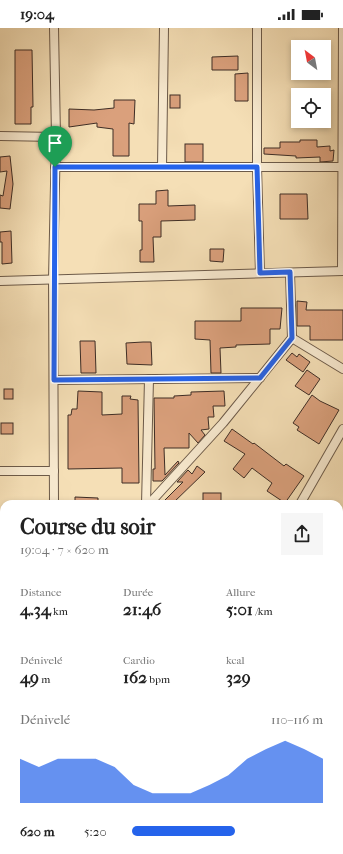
<!DOCTYPE html>
<html lang="fr">
<meta charset="utf-8">
<style>
:root{--surface:#fff;--page:#f6f6f6;--text:#222;--muted:#767676;--accent:#2563eb}
body{margin:0;font-family:"IM FELL French Canon",serif;background:var(--page);color:var(--text);height:100vh;display:flex;flex-direction:column;font-size:15px;white-space:nowrap}
*{box-sizing:border-box;margin:0}
p{font-size:13px;color:var(--muted)}
.icon{flex:none;width:22px;height:22px;fill:none;stroke:currentColor;stroke-width:2;stroke-linecap:round;stroke-linejoin:round}
.map{position:relative;flex:1;overflow:hidden}
.sheet{position:absolute;left:0px;top:472px;width:343px;height:354px;display:flex;flex-direction:column;background:var(--surface);border-radius:12px 12px 0 0;box-shadow:0 2px 6px #0003}
.sheet>*{flex:none}
.needle{width:26px;rotate:328deg}
.buttons{position:absolute;left:291px;top:12px;display:grid;gap:8px}
.buttons a{display:grid;place-items:center;width:40px;height:40px;border-radius:0px;background:var(--surface);box-shadow:0 2px 6px #0003;font-size:20px}
.pin{position:absolute;display:grid;place-items:center;width:34px;height:34px;color:#fff;margin:-41px -17px;border-radius:50% 50% 50% 0;rotate:-45deg;box-shadow:0 0 4px #0007}
.pin .icon{rotate:45deg}
.round{display:grid;place-items:center;flex:none;width:42px;height:42px;border-radius:0px;background:var(--page)}
.summary{display:flex;align-items:center;justify-content:space-between;height:68px;padding:0 20px}
h1{font-size:22px;font-weight:700;line-height:30px}
.stats{display:grid;grid-template-columns:repeat(3,1fr);gap:6px;height:68px;padding:4px 20px}
.stats div{display:grid;align-content:center}
.stats b{font-size:17px;font-weight:700}
.stats small{font-size:11px;font-weight:400}
.stats p{font-size:11px}
.chart{height:112px;padding:8px 20px}
.chart p{display:flex;justify-content:space-between}
.chart svg{width:100%;height:72px;margin-top:4px;fill:var(--accent);opacity:.7}
ul{padding:0 20px;list-style:none;font-size:13px}
li{display:grid;grid-template-columns:64px 48px 1fr;align-items:center;height:30px}
li i{height:10px;border-radius:5px;background:var(--accent)}
.status{display:flex;justify-content:space-between;align-items:center;height:28px;padding:0 20px;background:var(--surface);direction:ltr}
.status svg{height:11px;fill:currentColor}
.map>svg:first-child{display:block}
.building{fill:#daa07c;stroke:#3e2d25}
.lines{fill:none;stroke-linecap:round;stroke-linejoin:round}
.street-casing{stroke:#6c5a49;stroke-width:10}
.street{stroke:#f8ead0;stroke-width:8}
.route-casing{stroke:#fff;stroke-width:8}
.route{stroke:#2563eb;stroke-width:5}
</style>
<div class="status"><b>19:04</b><svg viewBox="0 0 49 12"><path d="M0 12V9h3v3zM5 12V6h3v6zM10 12V3h3v9zM15 12V0h3v12zM26 1h20v11H26zM47 4h2v5h-2z"/></svg></div>
<div class="map">
<svg width="343" height="826" viewBox="0 0 343 826">
<rect width="100%" height="100%" fill="#f5dfb6"/>
<filter id="stains"><feTurbulence type="fractalNoise" baseFrequency=".005" numOctaves="4"/><feColorMatrix values="0 0 0 0 .2 0 0 0 0 .09 0 0 0 0 .02 0 0 0 .5 -.17"/></filter>
<radialGradient id="worn" r=".72"><stop offset=".6" stop-color="#630" stop-opacity="0"/><stop offset="1" stop-color="#630" stop-opacity=".3"/></radialGradient>
<!-- building -->
<g class="building">
<path d="M 15,22 L 32,22 L 33,79 L 31,79 L 31,96 L 15,96 Z"/>
<path d="M 238,28 L 238,42 L 212,42 L 212,29 Z"/>
<path d="M 248,45 L 248,73 L 235,73 L 235,46 Z"/>
<rect x="170" y="67" width="10" height="13"/>
<path d="M 114,72 L 135,72 L 134,96 L 129,95 L 129,128 L 113,128 L 113,101 L 97,99 L 97,95 L 69,99 L 69,81 L 94,82 L 114,80 Z"/>
<path d="M 300,112 L 317,112 L 317,119 L 330,118 L 330,123 L 334,122 L 333,133 L 320,134 L 320,129 L 296,130 L 296,128 L 264,126 L 264,120 L 280,120 L 280,114 L 300,114 Z"/>
<rect x="185" y="116" width="18" height="18"/>
<path d="M 10,128 L 13,156 L 10,181 L 0,180 L 0,167 L 3,168 L 7,143 L 0,144 L 0,129 Z"/>
<path d="M 168,162 L 168,178 L 195,177 L 195,192 L 161,193 L 161,209 L 153,209 L 154,234 L 140,234 L 140,222 L 142,222 L 142,193 L 139,193 L 139,176 L 156,176 L 156,163 Z"/>
<path d="M 280,166 L 307,166 L 308,191 L 280,191 Z"/>
<path d="M 11,203 L 12,235 L 2,236 L 2,214 L 0,214 L 0,204 Z"/>
<path d="M 210,221 L 224,221 L 223,234 L 210,233 Z"/>
<path d="M 297,273 L 307,274 L 306,282 L 343,282 L 343,312 L 310,312 L 310,298 L 297,298 Z"/>
<path d="M 241,280 L 282,280 L 280,301 L 270,301 L 270,316 L 236,317 L 236,319 L 220,320 L 221,345 L 211,345 L 210,312 L 195,311 L 195,293 L 241,293 Z"/>
<path d="M 80,313 L 95,313 L 96,345 L 81,345 Z"/>
<path d="M 143,314 L 151,314 L 152,337 L 127,336 L 126,315 Z"/>
<path d="M 292,325 L 297,329 L 299,326 L 310,334 L 303,344 L 286,332 Z"/>
<path d="M 307,342 L 320,351 L 309,367 L 295,358 Z"/>
<rect x="4" y="361" width="9" height="10"/>
<path d="M 78,363 L 102,364 L 102,387 L 122,386 L 122,368 L 131,368 L 130,371 L 138,372 L 139,455 L 122,455 L 122,440 L 68,441 L 68,387 L 71,387 L 72,381 L 77,381 Z"/>
<path d="M 224,363 L 225,378 L 213,378 L 214,389 L 208,389 L 209,401 L 201,402 L 205,407 L 198,415 L 189,405 L 189,420 L 164,420 L 165,447 L 178,433 L 179,435 L 162,453 L 153,453 L 153,441 L 155,441 L 154,370 L 174,370 L 174,368 L 191,367 L 191,364 Z"/>
<path d="M 312,367 L 320,373 L 339,382 L 319,416 L 297,402 L 299,399 L 293,395 Z"/>
<rect x="1" y="395" width="12" height="11"/>
<path d="M 232,401 L 253,416 L 254,415 L 284,438 L 286,436 L 304,448 L 285,475 L 267,463 L 272,455 L 252,440 L 244,450 L 233,441 L 245,426 L 224,413 Z"/>
<path d="M 197,438 L 205,444 L 172,476 L 170,476 L 165,472 L 183,454 L 177,454 L 188,442 L 192,446 Z"/>
<rect x="203" y="465" width="18" height="11"/>
<path d="M 75,469 L 98,470 L 98,476 L 75,476 Z"/>
</g>
<g class="lines">
<defs>
<g id="street">
<path d="M 257,0 L 257,139 L 260,245"/>
<path d="M 0,108 L 56,109"/>
<path d="M 55,139 L 342,139"/>
<path d="M 162,139 L 164,0"/>
<path d="M 342,243 L 343,0"/>
<path d="M 0,253 L 343,243"/>
<path d="M 292,310 L 343,341"/>
<path d="M 54,352 L 260,350"/>
<path d="M 0,443 L 54,443"/>
<path d="M 54,476 L 53,251 L 56,109 L 54,0"/>
<path d="M 146,476 L 149,351"/>
<path d="M 149,476 L 223,395 L 292,310 L 290,245"/>
<path d="M 300,476 L 343,401"/>
<path d="M 0,522 L 4,522"/>
<path d="M 339,568 L 343,569"/>
<path d="M 339,618 L 343,603"/>
<path d="M 0,656 L 4,656"/>
<path d="M 339,745 L 343,745"/>
<path d="M 0,816 L 4,816"/>
<path d="M 332,822 L 332,826"/>
<path d="M 54,826 L 54,822"/>
</g>
</defs>
<!-- street casing -->
<use href="#street" class="street-casing"/>
<!-- street -->
<use href="#street" class="street"/>
</g>
<g class="lines">
<defs>
<path id="route" d="M 55,139 L 257,139 L 260,245 L 290,244 L 292,310 L 260,350 L 54,352 Z"/>
</defs>
<!-- route casing -->
<use href="#route" class="route-casing"/>
<!-- route -->
<use href="#route" class="route"/>
</g>
<rect width="100%" height="100%" filter="url(#stains)"/>
<rect width="100%" height="100%" fill="url(#worn)"/>
</svg>
<div class="buttons">
<a><svg class="needle" viewBox="-14 -14 28 28"><path d="M0-13l5 13h-10z" fill="#e53935"/><path d="M0 13l5-13h-10z" fill="#767676"/></svg></a>
<a><svg class="icon" aria-label="locate" viewBox="0 0 24 24"><circle cx="12" cy="12" r="6"/><path d="M12 2v4M12 18v4M2 12h4M18 12h4"/></svg></a>
</div>
<div class="pin" style="left:55px;top:139px;background:#1e9e55"><svg class="icon" aria-label="arrive" viewBox="0 0 24 24"><path d="M6 21V4h12l-3 4 3 4H6"/></svg></div>
<section class="sheet">
<div class="summary"><div><h1>Course du soir</h1><p>19:04 · 7 × 620 m</p></div><a class="round"><svg class="icon" aria-label="share" viewBox="0 0 24 24"><path d="M12 15V3M7 8l5-5 5 5M5 13v7h14v-7"/></svg></a></div>
<div class="stats">
<div><p>Distance</p><b>4.34<small> km</small></b></div>
<div><p>Durée</p><b>21:46</b></div>
<div><p>Allure</p><b>5:01<small> /km</small></b></div>
</div>
<div class="stats">
<div><p>Dénivelé</p><b>49<small> m</small></b></div>
<div><p>Cardio</p><b>162<small> bpm</small></b></div>
<div><p>kcal</p><b>329</b></div>
</div>
<div class="chart"><p><span>Dénivelé</span>110–116 m</p>
<svg viewBox="0 0 160 44" preserveAspectRatio="none"><path d="M0 44V17L10 22L20 17L30 17L40 17L50 22L60 33L70 38L80 38L90 38L100 33L110 27L120 17L130 11L140 6L150 11L160 17V44z"/></svg>
</div>
<ul>
<li><b>620 m</b>5:20<i style="width:54%"></i></li>
</ul>
</section>
</div>
